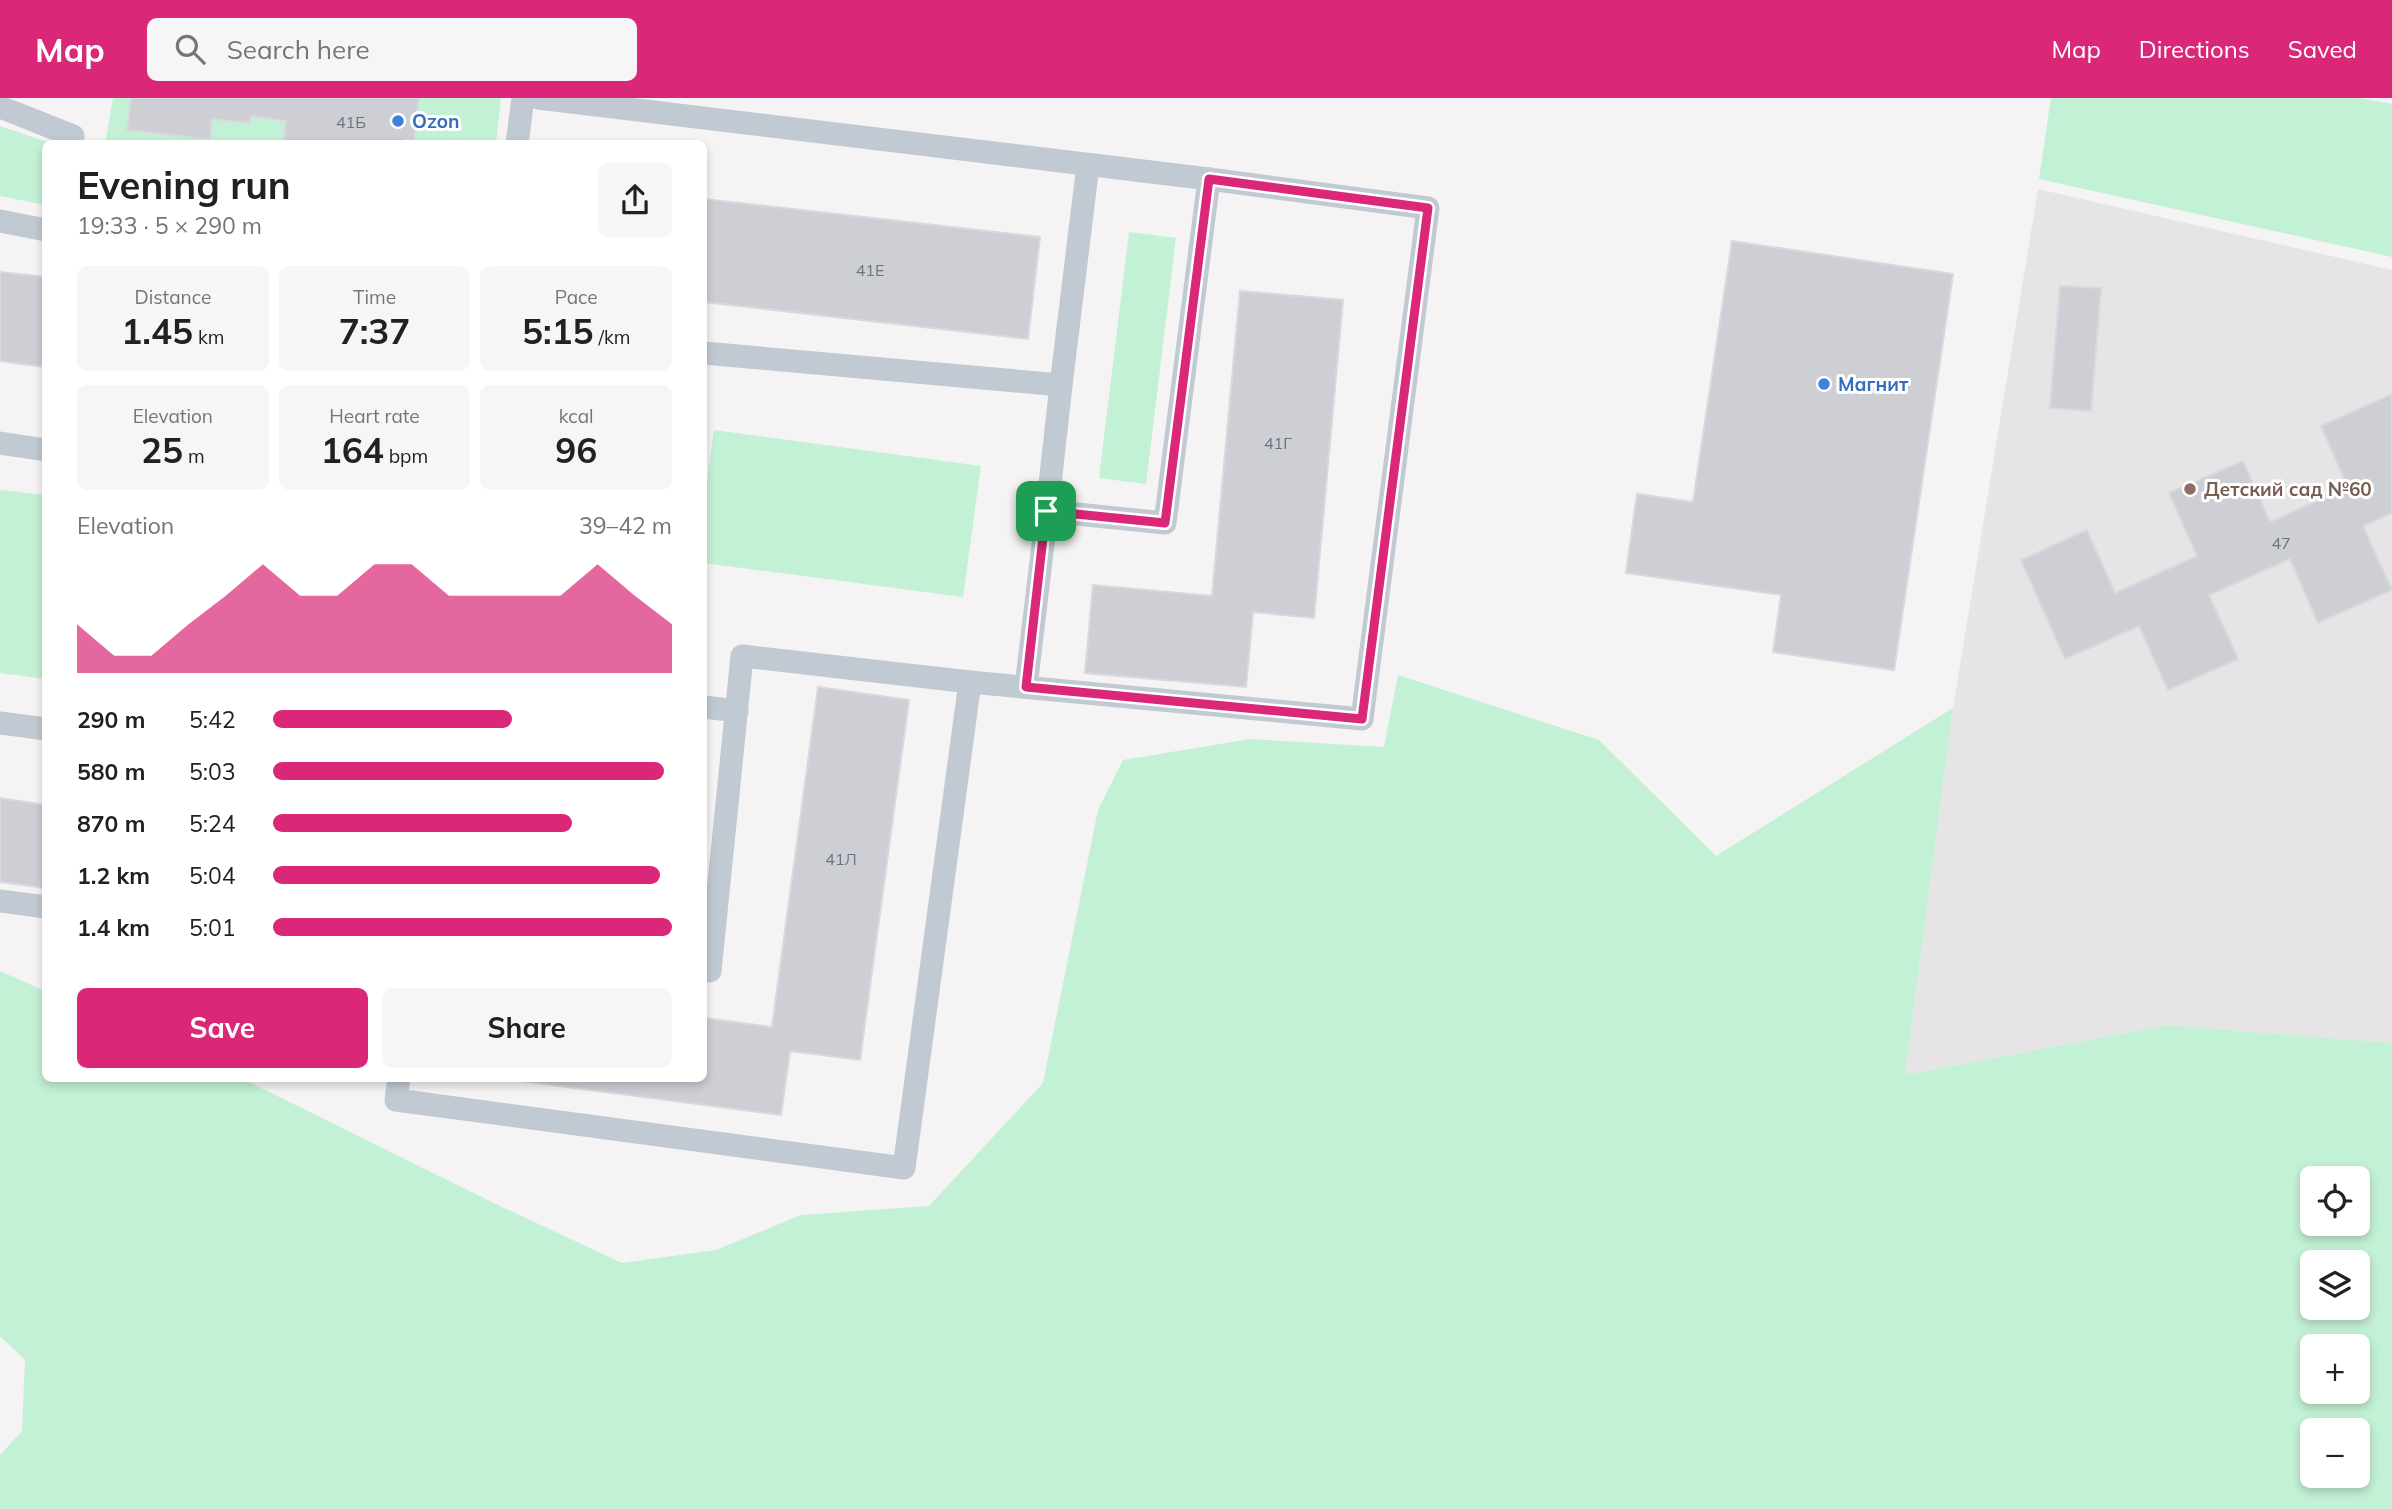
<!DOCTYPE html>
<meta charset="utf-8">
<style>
:root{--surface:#fff;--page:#f6f6f6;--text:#202124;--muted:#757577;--accent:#db2777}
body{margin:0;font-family:Mulish,sans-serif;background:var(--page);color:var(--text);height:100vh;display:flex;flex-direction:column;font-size:26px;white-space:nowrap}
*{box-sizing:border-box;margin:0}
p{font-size:23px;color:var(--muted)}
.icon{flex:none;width:38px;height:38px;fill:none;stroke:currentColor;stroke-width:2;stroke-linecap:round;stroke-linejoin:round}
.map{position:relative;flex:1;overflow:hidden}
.sheet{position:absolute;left:42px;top:42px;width:665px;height:942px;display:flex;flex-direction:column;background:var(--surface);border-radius:10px;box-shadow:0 4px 10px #0003}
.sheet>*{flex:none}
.fabs{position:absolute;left:2300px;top:1068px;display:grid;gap:14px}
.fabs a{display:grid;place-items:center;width:70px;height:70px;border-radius:10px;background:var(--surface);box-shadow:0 4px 10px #0003;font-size:35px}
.pin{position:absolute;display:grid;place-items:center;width:60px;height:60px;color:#fff;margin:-30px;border-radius:14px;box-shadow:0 4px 10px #0006}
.round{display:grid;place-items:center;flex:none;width:74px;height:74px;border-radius:10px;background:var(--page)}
.head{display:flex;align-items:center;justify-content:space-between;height:119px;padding:0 35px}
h1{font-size:38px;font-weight:700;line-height:52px}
.stats{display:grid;grid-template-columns:repeat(3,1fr);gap:10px;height:119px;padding:7px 35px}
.stats div{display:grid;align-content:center;border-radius:10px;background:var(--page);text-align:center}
.stats b{font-size:35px;font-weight:700}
.stats small{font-size:19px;font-weight:400}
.stats p{font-size:19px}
.chart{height:196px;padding:14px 35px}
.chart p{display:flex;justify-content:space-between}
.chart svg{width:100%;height:126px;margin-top:7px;fill:var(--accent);opacity:.7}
.button{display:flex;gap:14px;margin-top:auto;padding:14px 35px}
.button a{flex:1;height:80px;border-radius:10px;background:var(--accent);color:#fff;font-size:28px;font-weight:700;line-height:80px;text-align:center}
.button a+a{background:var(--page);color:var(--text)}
ul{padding:0 35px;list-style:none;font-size:23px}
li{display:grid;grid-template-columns:112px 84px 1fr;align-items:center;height:52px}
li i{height:18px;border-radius:9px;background:var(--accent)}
header{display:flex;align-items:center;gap:42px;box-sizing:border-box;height:98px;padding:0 35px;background:var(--accent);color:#fff}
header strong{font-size:33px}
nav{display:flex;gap:38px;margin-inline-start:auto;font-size:24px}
.search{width:490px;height:63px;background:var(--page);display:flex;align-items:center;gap:18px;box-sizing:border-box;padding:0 24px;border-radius:10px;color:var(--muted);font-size:26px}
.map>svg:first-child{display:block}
.education{fill:#e6e4e5}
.green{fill:#c3f1d5;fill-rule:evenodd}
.building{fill:#cdcfd5;stroke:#d7d9de;stroke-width:2}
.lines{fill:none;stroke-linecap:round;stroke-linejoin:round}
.service{stroke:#c1cad2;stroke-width:23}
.route-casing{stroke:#fff;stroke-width:14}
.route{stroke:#db2777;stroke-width:9}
.shop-dot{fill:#3f7fe0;stroke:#fff;stroke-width:2.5}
.education-dot{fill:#8d6e63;stroke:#fff;stroke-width:2.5}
.labels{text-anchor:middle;stroke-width:6;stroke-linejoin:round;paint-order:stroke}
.number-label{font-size:16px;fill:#6b747e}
.shop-label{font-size:19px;font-weight:bold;fill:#366cbe;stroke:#fff;text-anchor:start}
.education-label{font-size:19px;font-weight:bold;fill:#785e54;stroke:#fff;text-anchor:start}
</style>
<header>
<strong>Map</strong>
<div class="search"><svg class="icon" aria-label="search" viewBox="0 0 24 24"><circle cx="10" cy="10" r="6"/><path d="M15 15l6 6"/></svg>Search here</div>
<nav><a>Map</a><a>Directions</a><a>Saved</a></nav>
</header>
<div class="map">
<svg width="2392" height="1411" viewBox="0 0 2392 1411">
<rect width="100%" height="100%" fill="#f5f3f3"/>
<!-- education -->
<path class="education" d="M 2038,91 L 2392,172 L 2392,945 L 2167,927 L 1905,977 L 1953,610 Z"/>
<!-- green -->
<g class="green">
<path d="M 113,0 L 501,0 L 496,45 L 105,46 Z"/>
<path d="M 2051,0 L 2360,0 L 2392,6 L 2392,159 L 2039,81 Z"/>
<path d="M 0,28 L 50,45 L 46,46 L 45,107 L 0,98 Z"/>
<path d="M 1129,134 L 1176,140 L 1146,386 L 1099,380 Z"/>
<path d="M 714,332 L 981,368 L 963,499 L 704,465 L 704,405 Z"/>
<path d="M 0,392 L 45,397 L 45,581 L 0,575 Z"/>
<path d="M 1398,577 L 1599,642 L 1716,758 L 1953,610 L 1905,977 L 2167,927 L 2392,945 L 2392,1411 L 0,1411 L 0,1357 L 22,1333 L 25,1262 L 0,1238 L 0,873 L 45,893 L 46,980 L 241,980 L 504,1110 L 622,1165 L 716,1152 L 801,1117 L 929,1108 L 1043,985 L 1098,712 L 1123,662 L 1250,641 L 1384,649 ZM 2312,1080 L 2357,1080 L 2357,1125 L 2312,1125 ZM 2312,1164 L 2357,1164 L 2357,1209 L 2312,1209 ZM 2312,1248 L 2357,1248 L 2357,1293 L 2312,1293 ZM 2312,1332 L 2357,1332 L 2357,1377 L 2312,1377 Z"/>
</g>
<!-- building -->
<g class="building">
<path d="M 131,0 L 419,0 L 414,42 L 406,41 L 405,46 L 283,46 L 286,23 L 251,18 L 250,25 L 212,21 L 210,41 L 127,32 Z"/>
<path d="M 704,101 L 1040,139 L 1028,241 L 704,204 Z"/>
<path d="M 1732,143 L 1953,176 L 1894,572 L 1773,554 L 1781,497 L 1626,475 L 1637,396 L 1693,404 Z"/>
<path d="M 0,174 L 46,179 L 46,269 L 0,263 Z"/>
<path d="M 2060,188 L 2101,190 L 2091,313 L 2050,310 Z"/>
<path d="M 1240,193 L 1343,202 L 1314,520 L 1253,514 L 1246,589 L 1085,575 L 1093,487 L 1212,498 Z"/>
<path d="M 2392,296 L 2392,415 L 2363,428 L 2392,492 L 2318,525 L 2290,461 L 2209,497 L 2238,561 L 2168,592 L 2139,528 L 2065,561 L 2021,462 L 2087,432 L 2115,495 L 2197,458 L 2169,395 L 2243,363 L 2270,424 L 2348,389 L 2321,328 Z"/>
<path d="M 818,589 L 909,602 L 860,962 L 790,953 L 781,1017 L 498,980 L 704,980 L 704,920 L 772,929 Z"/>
<path d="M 0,700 L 46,707 L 46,790 L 0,784 Z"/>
</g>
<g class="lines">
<!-- service -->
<g class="service">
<path d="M 538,0 L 1209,81 L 1165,425 L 1047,413 L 1026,589"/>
<path d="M 0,9 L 73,38"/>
<path d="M 517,46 L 523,0"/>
<path d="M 0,123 L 46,132"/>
<path d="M 704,255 L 1061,287 L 1088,67"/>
<path d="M 0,345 L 46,352"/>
<path d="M 1047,413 L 1061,287"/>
<path d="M 704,609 L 737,613"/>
<path d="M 0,625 L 46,631"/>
<path d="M 0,803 L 46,809"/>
<path d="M 704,872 L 710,873 L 742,558 L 970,584 L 1362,621 L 1428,110 L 1209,81"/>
<path d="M 399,980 L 396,1002 L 904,1070 L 970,584"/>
</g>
</g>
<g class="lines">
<defs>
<path id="route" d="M 1209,81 L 1428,110 L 1362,621 L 1026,589 L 1046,413 L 1165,425 Z"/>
</defs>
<!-- route casing -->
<use href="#route" class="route-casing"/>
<!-- route -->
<use href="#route" class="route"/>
</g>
<!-- markers -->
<g class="shop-dot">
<circle cx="398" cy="23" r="7"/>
<circle cx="1824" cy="286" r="7"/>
</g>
<circle class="education-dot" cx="2190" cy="391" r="7"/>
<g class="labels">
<!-- number labels -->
<g class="number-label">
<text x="351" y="30">41Б</text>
<text x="870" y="178">41Е</text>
<text x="1278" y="351">41Г</text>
<text x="2281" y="451">47</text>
<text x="841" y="767">41Л</text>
</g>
<!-- shop labels -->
<g class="shop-label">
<text x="412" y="30">Ozon</text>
<text x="1838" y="293">Магнит</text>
</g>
<!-- education labels -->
<g class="education-label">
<text x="2204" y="398">Детский сад №60</text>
</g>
</g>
</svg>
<div class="fabs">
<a><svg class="icon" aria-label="locate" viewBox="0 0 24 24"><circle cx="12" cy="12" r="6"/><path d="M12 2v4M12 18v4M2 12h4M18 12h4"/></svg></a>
<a><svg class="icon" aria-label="layers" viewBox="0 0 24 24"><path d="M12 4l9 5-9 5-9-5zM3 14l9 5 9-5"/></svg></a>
<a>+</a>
<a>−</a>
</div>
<div class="pin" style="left:1046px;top:413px;background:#1e9e55"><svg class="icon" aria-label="arrive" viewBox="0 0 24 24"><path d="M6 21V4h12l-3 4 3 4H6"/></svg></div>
<section class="sheet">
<div class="head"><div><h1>Evening run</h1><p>19:33 · 5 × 290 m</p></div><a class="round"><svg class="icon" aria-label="share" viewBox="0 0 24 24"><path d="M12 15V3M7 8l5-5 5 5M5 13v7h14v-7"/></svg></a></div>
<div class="stats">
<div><p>Distance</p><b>1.45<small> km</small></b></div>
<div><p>Time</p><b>7:37</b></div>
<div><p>Pace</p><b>5:15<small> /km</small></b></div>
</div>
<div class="stats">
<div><p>Elevation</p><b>25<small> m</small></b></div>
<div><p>Heart rate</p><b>164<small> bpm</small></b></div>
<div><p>kcal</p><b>96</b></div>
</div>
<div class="chart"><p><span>Elevation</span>39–42 m</p>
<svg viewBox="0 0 160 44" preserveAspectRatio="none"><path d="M0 44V27L10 38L20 38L30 27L40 17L50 6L60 17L70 17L80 6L90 6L100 17L110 17L120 17L130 17L140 6L150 17L160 27V44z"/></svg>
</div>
<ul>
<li><b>290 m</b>5:42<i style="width:60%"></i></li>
<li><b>580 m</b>5:03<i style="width:98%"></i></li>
<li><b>870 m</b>5:24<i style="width:75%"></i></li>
<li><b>1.2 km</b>5:04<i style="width:97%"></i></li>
<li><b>1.4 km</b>5:01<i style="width:100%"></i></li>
</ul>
<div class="button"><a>Save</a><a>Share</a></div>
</section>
</div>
